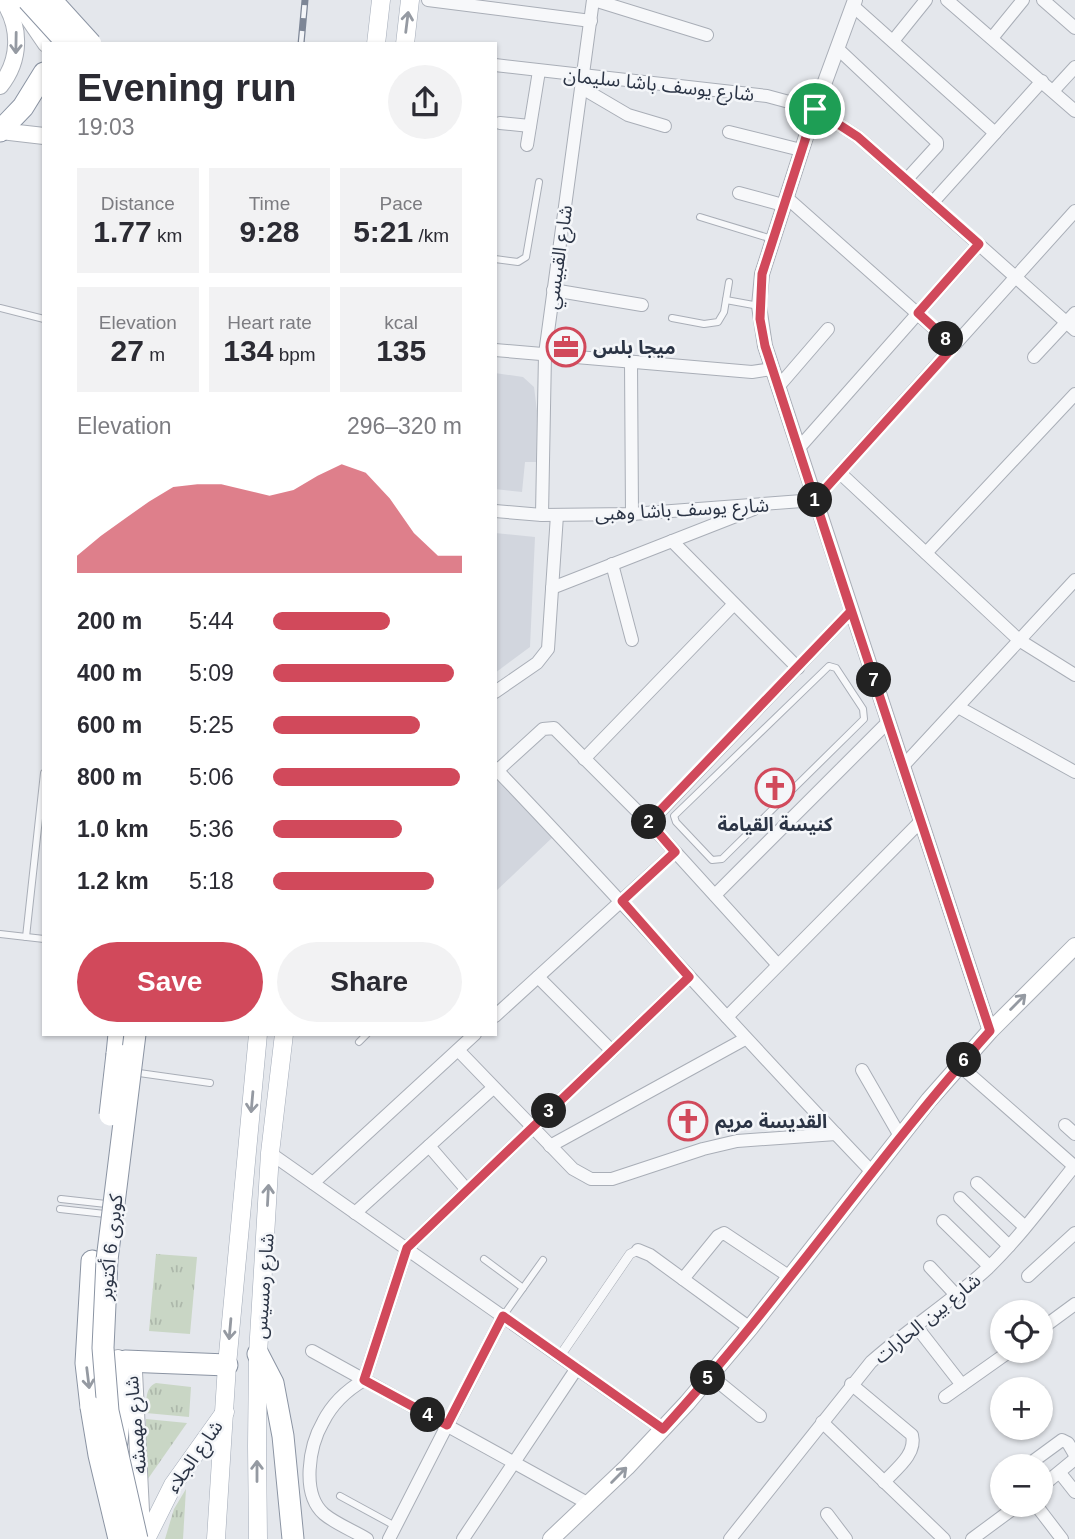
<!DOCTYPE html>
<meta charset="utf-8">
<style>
:root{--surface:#fff;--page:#f2f2f3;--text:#2b2b33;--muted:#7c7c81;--accent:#d1495b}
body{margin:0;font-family:Arial,"Noto Sans Arabic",sans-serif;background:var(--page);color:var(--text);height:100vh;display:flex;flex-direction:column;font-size:26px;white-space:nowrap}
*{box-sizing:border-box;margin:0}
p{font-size:23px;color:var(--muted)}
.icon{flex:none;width:38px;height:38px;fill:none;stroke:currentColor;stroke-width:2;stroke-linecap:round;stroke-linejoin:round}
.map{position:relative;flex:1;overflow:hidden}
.details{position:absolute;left:42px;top:42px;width:455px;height:994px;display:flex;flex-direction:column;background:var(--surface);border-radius:0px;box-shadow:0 2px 5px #0004}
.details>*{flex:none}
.tools{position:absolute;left:990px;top:1300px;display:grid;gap:14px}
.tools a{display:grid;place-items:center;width:63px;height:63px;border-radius:50%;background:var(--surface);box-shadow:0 2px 5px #0004;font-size:35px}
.pin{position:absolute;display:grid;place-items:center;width:60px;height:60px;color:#fff;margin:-30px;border:4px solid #fff;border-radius:50%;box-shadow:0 2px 7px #0007}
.km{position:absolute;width:35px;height:35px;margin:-18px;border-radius:50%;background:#222;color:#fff;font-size:19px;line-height:35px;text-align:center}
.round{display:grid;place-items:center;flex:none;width:74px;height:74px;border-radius:37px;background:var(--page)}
.summary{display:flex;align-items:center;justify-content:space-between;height:119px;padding:0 35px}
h1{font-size:38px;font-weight:600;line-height:52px}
.figures{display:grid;grid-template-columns:repeat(3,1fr);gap:10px;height:119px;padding:7px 35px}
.figures div{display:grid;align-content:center;border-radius:0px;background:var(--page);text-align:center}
.figures b{font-size:30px;font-weight:600}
.figures small{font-size:19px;font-weight:400}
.figures p{font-size:19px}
.chart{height:196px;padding:14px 35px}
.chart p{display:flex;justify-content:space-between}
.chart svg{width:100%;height:126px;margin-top:7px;fill:var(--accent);opacity:.7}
.primary-button{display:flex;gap:14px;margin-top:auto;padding:14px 35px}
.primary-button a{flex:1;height:80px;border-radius:42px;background:var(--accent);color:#fff;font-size:28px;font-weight:600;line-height:80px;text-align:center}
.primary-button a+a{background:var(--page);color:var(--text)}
ul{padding:0 35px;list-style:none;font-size:23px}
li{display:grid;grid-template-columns:112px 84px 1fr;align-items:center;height:52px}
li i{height:18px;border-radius:9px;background:var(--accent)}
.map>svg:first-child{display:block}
.built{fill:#d2d6de}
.grass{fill:url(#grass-tufts)}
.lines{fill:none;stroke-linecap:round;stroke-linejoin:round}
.service-casing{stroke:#a9aeb7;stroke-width:8}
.pedestrian-casing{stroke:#a9aeb7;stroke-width:10}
.minor-casing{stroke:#a9aeb7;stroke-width:14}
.tertiary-casing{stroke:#a9aeb7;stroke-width:16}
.secondary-casing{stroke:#a9aeb7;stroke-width:18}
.primary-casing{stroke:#a3abb8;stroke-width:19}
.motorway-casing{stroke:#8b94a3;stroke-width:23}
.service{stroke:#f7f8fa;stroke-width:6}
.pedestrian{stroke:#f7f8fa;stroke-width:9}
.minor{stroke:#f7f8fa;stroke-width:12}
.tertiary{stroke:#f7f8fa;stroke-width:14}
.secondary{stroke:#fff;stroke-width:16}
.primary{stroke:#fff;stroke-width:18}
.motorway{stroke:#fff;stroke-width:21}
.rail-casing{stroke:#7d8696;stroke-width:7}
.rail{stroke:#f4f6f9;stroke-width:4.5;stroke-dasharray:13;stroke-linecap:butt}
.motorway-bridge-casing{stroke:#8b94a3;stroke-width:23;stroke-linecap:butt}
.motorway-bridge{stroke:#fff;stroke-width:21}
.oneway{stroke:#959aa2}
.route-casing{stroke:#fff;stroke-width:14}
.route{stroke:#d1495b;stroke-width:9}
.labels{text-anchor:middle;stroke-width:5;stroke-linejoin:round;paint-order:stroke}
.street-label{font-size:19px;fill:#2b3445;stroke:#f4f6f9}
.poi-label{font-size:19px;font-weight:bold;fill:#2b3445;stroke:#f4f6f9;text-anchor:start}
</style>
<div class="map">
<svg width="1075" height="1539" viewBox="0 0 1075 1539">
<defs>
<pattern id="grass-tufts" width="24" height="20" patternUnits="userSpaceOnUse" patternTransform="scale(1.75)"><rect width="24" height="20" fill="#c9d6c5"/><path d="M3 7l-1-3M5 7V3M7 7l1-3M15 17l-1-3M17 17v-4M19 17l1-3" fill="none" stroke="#adb8ab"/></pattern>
</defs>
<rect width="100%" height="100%" fill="#e4e7ec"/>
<!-- built -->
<g class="built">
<path d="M 495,373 L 523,377 L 534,387 L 537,411 L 536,462 L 525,462 L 522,492 L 495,489 Z"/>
<path d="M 495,533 L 535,537 L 530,647 L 495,673 Z"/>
<path d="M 495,774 L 555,835 L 495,892 Z"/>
</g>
<!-- grass -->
<g class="grass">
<path d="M 156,1254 L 197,1257 L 190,1334 L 149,1331 Z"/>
<path d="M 156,1383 L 191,1387 L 189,1417 L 146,1413 C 147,1402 144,1388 156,1383 Z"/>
<path d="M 146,1419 L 187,1423 L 145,1483 Z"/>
<path d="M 186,1489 L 183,1539 L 165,1539 L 174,1509 Z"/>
</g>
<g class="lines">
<defs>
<g id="service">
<path d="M 700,217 L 772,239"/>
<path d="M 495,259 L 518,262 L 526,257 L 539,182"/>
<path d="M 726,300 L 759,306"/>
<path d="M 0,308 L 44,319"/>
<path d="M 672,318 L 704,324 L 718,322 L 724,312 L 729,282"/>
<path d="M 829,666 L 836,668 L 863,709 L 864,719 L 722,859 L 712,860 L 676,822 L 674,816 Z"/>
<path d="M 0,934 L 44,939"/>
<path d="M 26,937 L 44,773"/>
<path d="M 359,1042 L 367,1034"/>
<path d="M 132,1072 L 210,1083"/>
<path d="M 61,1199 L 106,1204"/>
<path d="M 60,1209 L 105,1214"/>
<path d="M 484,1259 L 523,1288"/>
<path d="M 503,1316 L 543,1260"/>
<path d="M 340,1496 L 395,1526"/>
</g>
<path id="pedestrian" d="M 560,1356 L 630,1254 L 638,1250"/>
<g id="minor">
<path d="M 428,0 L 591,21"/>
<path d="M 594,0 L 707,35"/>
<path d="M 947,0 L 1075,111"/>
<path d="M 1043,0 L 1075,28"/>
<path d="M 853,6 L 995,133"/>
<path d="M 992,38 L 1023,0"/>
<path d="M 893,41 L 926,0"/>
<path d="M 837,48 L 937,142 L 937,146 L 907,179"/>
<path d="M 495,65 L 767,96 L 815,109 L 858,137 L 1075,330"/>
<path d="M 582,88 L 628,115 L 665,126"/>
<path d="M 1053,91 L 1075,67"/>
<path d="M 500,123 L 530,126"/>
<path d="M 729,132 L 801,150"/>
<path d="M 527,145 L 539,71"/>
<path d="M 739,193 L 783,205"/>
<path d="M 786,197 L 954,346"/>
<path d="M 933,202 L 1042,81"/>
<path d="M 553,290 L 642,305"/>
<path d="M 495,350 L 752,372 L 772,369"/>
<path d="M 1034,357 L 1075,313"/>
<path d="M 631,362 L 632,514"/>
<path d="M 778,387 L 828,329"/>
<path d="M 798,449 L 979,244"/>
<path d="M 840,473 L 1019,640 L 1075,675"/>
<path d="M 495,511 L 542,515 L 632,514 L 815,500 L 1075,211"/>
<path d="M 542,515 L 545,354 L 593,0"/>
<path d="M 672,541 L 798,668"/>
<path d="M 926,553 L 1075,394"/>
<path d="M 612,564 L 632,640"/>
<path d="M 552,588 L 754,509"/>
<path d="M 495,692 L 537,663 L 548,649 L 557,515"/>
<path d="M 958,707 L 1075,772"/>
<path d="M 584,759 L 734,604"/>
<path d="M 903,766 L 1075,580"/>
<path d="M 495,768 C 623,901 745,1040 873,1173"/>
<path d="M 498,770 L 543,729 L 554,728 L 649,823 L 778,965"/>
<path d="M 649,823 L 851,611"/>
<path d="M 715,895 L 887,723"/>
<path d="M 538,977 L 612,1051"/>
<path d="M 495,1016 L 675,852"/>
<path d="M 727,1017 L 920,822"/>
<path d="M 458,1050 L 573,1169 L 591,1179 L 612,1179 L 703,1149 L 737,1141 L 836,1134"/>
<path d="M 959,1065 L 1074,1166"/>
<path d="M 862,1070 L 900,1136"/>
<path d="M 1065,1125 L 1075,1134"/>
<path d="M 429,1146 L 467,1190"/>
<path d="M 550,1146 L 745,1039"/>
<path d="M 270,1153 L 663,1429"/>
<path d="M 313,1183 L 475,1034"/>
<path d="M 977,1183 L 1025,1227"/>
<path d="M 960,1198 L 1009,1246"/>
<path d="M 355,1213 L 493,1088"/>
<path d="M 943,1221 L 989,1266"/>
<path d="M 638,1250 L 650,1255 L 750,1328"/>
<path d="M 930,1267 L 956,1295"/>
<path d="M 1028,1276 L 1075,1233"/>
<path d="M 683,1279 L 718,1236 L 724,1233 L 790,1277"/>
<path d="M 916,1326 L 962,1385"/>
<path d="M 1041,1329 L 1075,1304"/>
<path d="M 312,1351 L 589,1504"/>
<path d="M 711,1376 L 760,1416"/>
<path d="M 851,1384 L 912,1435 C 917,1454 896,1469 884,1482"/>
<path d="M 945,1397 L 1010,1351"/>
<path d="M 822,1422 L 944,1539"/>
<path d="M 1032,1462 L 1062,1440 L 1068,1443 L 1075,1455"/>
<path d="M 1060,1473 L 1075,1492"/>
<path d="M 1041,1487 L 1075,1459"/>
<path d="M 1036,1505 L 1062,1539"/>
<path d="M 827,1514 L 846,1539"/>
<path d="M 367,1539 C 354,1531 336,1524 324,1514 C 301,1494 309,1446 323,1422 C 332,1404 347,1390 364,1380 L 407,1248 L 689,977"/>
<path d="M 389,1539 L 503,1316"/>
<path d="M 463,1539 L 577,1368"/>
<path d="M 730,1539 L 871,1362 C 908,1329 951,1302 988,1268 C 1020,1237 1047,1200 1075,1165"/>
<path d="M 972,1539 L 1018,1505"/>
</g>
<path id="tertiary" d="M 855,0 L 815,109 L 762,274 L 759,306 L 765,346 L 990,1031"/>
<g id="secondary">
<path d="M 16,0 L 46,44"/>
<path d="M 0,86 C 21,60 21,27 3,0"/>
<path d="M 0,131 L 44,136"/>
<path d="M 118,1358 L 125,1361 L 134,1372 L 142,1531"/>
<path d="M 551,1539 L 627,1467 L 687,1403 L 750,1328 L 929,1100 L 990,1031 L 1075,946"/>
</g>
<g id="primary">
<path d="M 376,44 L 381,0"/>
<path d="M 405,44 L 410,0"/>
<path d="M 146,1539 L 173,1485 L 225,1412"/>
<path d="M 216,1539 L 227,1365 L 258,1034"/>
<path d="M 258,1539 L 257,1446 L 258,1354 L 270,1153 L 284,1034"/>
</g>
<g id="motorway">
<path d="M 0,131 L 23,107 L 44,73"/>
<path d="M 117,1054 L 119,1034"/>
<path d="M 258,1354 L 273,1383 L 283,1436 L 293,1539"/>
<path d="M 91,1407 L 86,1363 L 92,1261"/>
<path d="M 117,1442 L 125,1361 L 227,1365"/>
</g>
</defs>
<!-- service casing -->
<use href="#service" class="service-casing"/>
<!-- pedestrian casing -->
<use href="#pedestrian" class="pedestrian-casing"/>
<!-- minor casing -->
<use href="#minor" class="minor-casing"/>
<!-- tertiary casing -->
<use href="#tertiary" class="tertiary-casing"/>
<!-- secondary casing -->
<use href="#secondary" class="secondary-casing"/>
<!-- primary casing -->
<use href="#primary" class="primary-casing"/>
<!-- motorway casing -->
<use href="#motorway" class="motorway-casing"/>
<!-- service -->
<use href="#service" class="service"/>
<!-- pedestrian -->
<use href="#pedestrian" class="pedestrian"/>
<!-- minor -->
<use href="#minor" class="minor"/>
<!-- tertiary -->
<use href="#tertiary" class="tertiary"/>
<!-- secondary -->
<use href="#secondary" class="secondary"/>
<!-- primary -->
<use href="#primary" class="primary"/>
<!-- motorway -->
<use href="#motorway" class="motorway"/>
<defs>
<path id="rail" d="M 301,44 L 305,0"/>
</defs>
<!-- rail casing -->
<use href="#rail" class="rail-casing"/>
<!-- rail -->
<use href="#rail" class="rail"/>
<defs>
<g id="motorway-bridge">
<path d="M 28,0 L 68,44"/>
<path d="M 51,0 L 91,44"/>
<path d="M 135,1034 L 107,1260 L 103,1348 L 108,1411 L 137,1539"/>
<path d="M 110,1115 L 117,1054"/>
<path d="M 91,1407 L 99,1455 L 119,1539"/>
</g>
</defs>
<!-- motorway-bridge casing -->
<use href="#motorway-bridge" class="motorway-bridge-casing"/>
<!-- motorway-bridge -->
<use href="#motorway-bridge" class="motorway-bridge"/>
</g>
<!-- one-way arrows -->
<defs><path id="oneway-shaft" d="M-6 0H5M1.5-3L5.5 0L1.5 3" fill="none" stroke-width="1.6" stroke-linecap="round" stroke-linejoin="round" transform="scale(1.75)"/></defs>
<g class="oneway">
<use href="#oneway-shaft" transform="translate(407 22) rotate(-83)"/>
<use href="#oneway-shaft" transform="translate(16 43) rotate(91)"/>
<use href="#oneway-shaft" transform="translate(1018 1002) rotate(-45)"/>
<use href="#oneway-shaft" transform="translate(252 1102) rotate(95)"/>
<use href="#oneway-shaft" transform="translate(268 1195) rotate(-87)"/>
<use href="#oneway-shaft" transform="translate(230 1329) rotate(95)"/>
<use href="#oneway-shaft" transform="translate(88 1378) rotate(83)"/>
<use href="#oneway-shaft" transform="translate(257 1471) rotate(-90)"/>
<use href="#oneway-shaft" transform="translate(619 1475) rotate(-45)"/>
</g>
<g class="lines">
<defs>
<path id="route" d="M 815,109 L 762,274 L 760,319 L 765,346 L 851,611 L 649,822 L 675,852 L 622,901 L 689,977 L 407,1248 L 364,1380 L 447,1425 L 503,1316 L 663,1429 C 779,1302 875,1159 990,1031 L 815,500 L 954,346 L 918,313 L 979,244 L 858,137 L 815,109"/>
</defs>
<!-- route casing -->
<use href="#route" class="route-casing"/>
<!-- route -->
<use href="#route" class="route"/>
</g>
<!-- icons -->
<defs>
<symbol id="office-ring" viewBox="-11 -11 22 22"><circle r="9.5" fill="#f4f6f9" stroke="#d1495b" stroke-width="1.5"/><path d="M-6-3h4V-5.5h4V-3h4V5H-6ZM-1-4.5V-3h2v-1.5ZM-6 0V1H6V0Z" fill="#d1495b"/></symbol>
<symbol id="church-ring" viewBox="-11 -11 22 22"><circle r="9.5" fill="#f4f6f9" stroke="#d1495b" stroke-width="1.5"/><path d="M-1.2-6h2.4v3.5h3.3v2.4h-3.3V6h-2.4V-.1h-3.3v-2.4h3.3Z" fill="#d1495b"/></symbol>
</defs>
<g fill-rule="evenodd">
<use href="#office-ring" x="544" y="325" width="44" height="44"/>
<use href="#church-ring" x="753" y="766" width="44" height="44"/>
<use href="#church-ring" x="666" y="1099" width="44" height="44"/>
</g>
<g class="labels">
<!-- street labels -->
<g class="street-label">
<text transform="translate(659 84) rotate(6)" y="7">شارع يوسف باشا سليمان</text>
<text transform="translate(558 257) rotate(-82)" y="7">شارع القبيسي</text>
<text transform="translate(682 509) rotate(-3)" y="7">شارع يوسف باشا وهبى</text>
<text transform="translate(110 1247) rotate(-84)" y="7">كوبرى 6 أكتوبر</text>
<text transform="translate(263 1286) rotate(-86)" y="7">شارع رمسيس</text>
<text transform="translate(927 1318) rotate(-39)" y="7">شارع بين الحارات</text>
<text transform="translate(135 1425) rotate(-95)" y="7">شارع مهمشه</text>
<text transform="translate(194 1456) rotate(-55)" y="7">شارع الجلاء</text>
</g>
<!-- poi labels -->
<g class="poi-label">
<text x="593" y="354">ميجا بلس</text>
<text x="775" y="831" text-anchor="middle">كنيسة القيامة</text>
<text x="715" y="1128">القديسة مريم</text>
</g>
</g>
</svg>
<div class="tools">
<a><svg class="icon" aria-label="locate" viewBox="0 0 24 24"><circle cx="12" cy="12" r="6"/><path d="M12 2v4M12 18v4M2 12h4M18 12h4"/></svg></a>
<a>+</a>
<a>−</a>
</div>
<div class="pin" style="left:815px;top:109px;background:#1e9e55"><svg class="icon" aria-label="arrive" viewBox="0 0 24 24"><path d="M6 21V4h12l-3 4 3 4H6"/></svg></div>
<b class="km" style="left:815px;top:500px">1</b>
<b class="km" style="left:649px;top:822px">2</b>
<b class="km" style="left:549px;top:1111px">3</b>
<b class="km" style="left:428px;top:1415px">4</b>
<b class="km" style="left:708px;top:1378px">5</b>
<b class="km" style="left:964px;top:1060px">6</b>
<b class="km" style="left:874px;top:680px">7</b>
<b class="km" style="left:946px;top:339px">8</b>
<section class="details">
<div class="summary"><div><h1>Evening run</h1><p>19:03</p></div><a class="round"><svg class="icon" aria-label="share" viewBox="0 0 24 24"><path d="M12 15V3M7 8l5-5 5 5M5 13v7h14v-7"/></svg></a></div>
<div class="figures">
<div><p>Distance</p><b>1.77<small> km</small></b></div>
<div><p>Time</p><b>9:28</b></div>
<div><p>Pace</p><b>5:21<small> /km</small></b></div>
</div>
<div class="figures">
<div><p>Elevation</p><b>27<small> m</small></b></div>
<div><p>Heart rate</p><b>134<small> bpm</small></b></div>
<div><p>kcal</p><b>135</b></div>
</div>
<div class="chart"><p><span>Elevation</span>296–320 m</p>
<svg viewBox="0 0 160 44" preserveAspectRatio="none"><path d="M0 44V38L10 31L20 25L30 19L40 14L50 13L60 13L70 15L80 17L90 15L100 10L110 6L120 9L130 18L140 30L150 38L160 38V44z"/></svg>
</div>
<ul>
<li><b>200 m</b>5:44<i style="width:62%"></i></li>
<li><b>400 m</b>5:09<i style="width:96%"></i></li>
<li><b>600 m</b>5:25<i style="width:78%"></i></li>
<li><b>800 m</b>5:06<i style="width:99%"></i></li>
<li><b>1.0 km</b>5:36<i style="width:68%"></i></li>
<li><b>1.2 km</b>5:18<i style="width:85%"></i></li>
</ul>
<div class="primary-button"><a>Save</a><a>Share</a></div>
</section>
</div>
